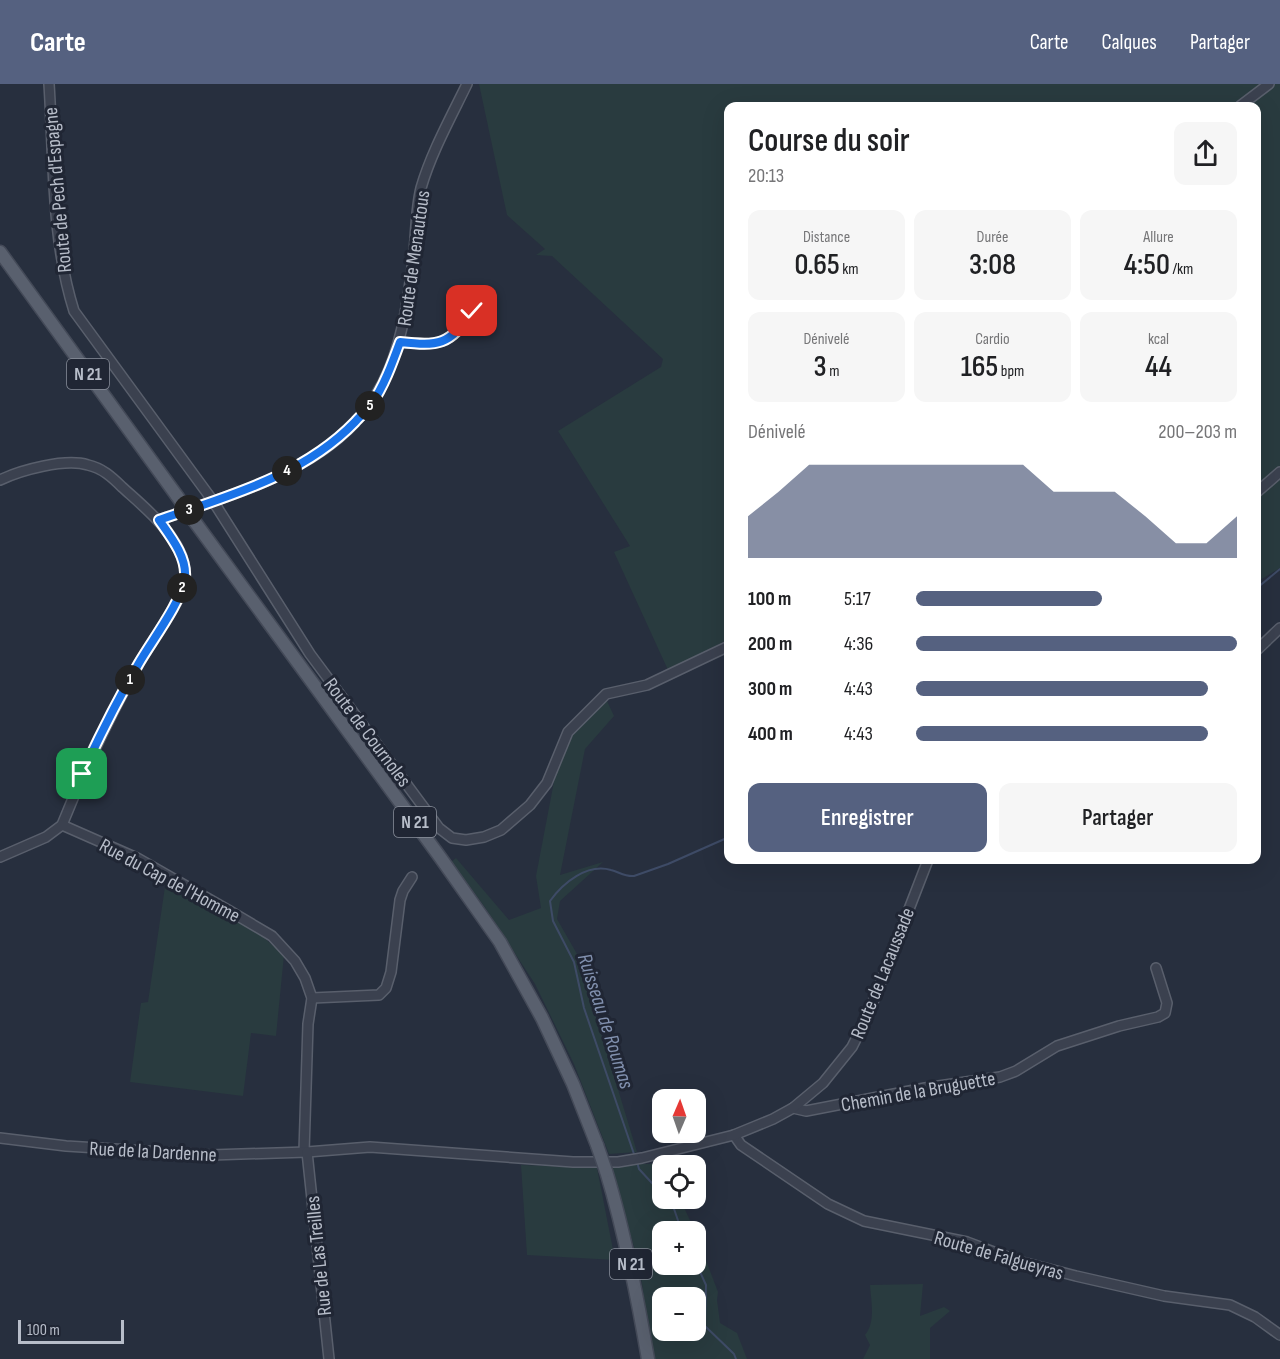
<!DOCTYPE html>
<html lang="fr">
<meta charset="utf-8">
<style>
:root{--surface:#fff;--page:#f6f6f6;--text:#202124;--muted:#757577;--accent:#556180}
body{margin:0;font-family:"Sofia Sans Condensed",sans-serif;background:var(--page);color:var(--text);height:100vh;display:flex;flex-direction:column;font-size:22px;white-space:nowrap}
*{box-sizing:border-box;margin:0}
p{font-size:20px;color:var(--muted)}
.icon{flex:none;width:33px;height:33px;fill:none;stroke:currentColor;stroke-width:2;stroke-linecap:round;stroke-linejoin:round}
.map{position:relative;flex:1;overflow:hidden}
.side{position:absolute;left:724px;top:18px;width:537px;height:762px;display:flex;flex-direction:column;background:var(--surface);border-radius:12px;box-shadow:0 6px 24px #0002}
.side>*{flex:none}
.needle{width:39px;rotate:2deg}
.controls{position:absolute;left:652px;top:1005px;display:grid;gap:12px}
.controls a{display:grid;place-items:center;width:54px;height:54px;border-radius:12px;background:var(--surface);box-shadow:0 6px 24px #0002;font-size:30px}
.scale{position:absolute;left:18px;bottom:15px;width:106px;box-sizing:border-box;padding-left:6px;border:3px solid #b7bdc9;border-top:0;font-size:16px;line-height:21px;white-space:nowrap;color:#b7bdc9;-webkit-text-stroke:4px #202634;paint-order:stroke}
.pin{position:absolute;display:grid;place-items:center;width:51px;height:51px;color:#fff;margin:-26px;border-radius:12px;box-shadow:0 3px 9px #0006}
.km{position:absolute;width:30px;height:30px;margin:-15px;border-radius:50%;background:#222;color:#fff;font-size:16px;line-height:30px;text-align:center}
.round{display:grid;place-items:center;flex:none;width:63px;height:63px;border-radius:12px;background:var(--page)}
.headline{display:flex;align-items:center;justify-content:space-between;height:102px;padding:0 24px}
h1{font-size:33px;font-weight:600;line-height:45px}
.figures{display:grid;grid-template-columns:repeat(3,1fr);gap:9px;height:102px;padding:6px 24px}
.figures div{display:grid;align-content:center;border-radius:12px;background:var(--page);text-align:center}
.figures b{font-size:30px;font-weight:600}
.figures small{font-size:16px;font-weight:400}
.figures p{font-size:16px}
.chart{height:168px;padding:12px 24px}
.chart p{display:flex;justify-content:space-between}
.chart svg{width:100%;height:108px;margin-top:6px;fill:var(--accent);opacity:.7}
.action{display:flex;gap:12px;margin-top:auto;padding:12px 24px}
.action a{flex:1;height:69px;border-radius:12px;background:var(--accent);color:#fff;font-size:24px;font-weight:600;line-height:69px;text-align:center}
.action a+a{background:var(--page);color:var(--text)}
ul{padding:0 24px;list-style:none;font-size:20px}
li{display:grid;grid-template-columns:96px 72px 1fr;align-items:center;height:45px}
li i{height:15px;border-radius:8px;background:var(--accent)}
header{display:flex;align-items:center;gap:36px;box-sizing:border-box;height:84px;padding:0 30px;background:var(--accent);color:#fff}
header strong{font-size:28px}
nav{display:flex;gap:33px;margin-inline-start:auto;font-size:21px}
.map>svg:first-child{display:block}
.green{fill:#293b3f;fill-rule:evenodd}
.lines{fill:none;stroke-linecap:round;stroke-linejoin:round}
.stream{stroke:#3e4b66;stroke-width:2}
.minor-casing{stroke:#595f6c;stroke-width:12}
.major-casing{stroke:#444a58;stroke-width:15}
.minor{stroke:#3b414f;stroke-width:9}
.major{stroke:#59606e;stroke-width:12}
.major-bridge-casing{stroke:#444a58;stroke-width:15;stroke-linecap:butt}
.major-bridge{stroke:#59606e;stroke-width:12}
.route-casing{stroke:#fff;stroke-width:12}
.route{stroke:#1a73e8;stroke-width:8}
.labels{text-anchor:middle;stroke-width:6;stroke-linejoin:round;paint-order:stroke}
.shield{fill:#202634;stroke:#8a909c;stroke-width:1.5}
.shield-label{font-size:18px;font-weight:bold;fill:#b7bdc9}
.street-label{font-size:20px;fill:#b7bdc9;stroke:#202634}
.water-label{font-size:21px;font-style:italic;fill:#8190ae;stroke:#202634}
</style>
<header>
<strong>Carte</strong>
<nav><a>Carte</a><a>Calques</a><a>Partager</a></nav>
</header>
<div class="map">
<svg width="1280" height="1275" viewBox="0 0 1280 1275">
<rect width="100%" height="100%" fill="#272f3e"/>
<!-- green -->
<g class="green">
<path d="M 479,0 L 1280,0 L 1280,484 L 1257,498 L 1257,22 L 729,22 L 729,555 L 668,586 L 614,468 L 630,462 L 558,347 L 661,283 L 663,275 L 552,172 L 536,171 L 545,165 L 507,131 Z"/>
<path d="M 607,617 L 614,632 L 585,665 L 560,791 L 603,778 L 560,817 L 557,835 L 577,870 L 637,1068 L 609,1070 L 574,980 L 535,900 L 484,822 L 451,778 L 456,774 L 509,836 L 541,824 L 536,792 L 556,687 L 572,648 Z"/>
<path d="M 166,796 L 263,853 L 284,871 L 276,952 L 251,949 L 243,1012 L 130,998 L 141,919 L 148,918 Z"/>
<path d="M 610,1080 L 660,1080 L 663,1085 L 663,1114 L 680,1115 L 695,1147 L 663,1148 L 663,1180 L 696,1180 L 696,1150 L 718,1208 L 717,1216 L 720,1239 L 737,1249 L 747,1275 L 653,1275 L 639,1180 ZM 663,1214 L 696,1214 L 696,1246 L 663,1246 Z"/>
<path d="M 521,1081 L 597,1084 L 615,1176 L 527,1171 Z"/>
<path d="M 923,1200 L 920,1232 L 944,1223 L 950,1227 L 930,1244 L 930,1275 L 863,1275 L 870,1261 L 865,1251 C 876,1238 871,1217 870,1201 Z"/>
</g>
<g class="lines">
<!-- stream -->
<g class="stream">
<path d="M 1257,504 L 1280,485"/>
<path d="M 635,1073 L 584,924 L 574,878 L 553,837 L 550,817 C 563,799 587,779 611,786 C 619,788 625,793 634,792 L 668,780 L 729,753"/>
<path d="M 637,1078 L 639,1085 L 663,1111"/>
<path d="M 666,1114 L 673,1122 L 682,1148"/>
<path d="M 696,1179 L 706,1201 L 705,1242 L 734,1270 L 736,1275"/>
</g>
<defs>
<g id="minor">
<path d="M 49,0 C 54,76 51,154 74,227 L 213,417 L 310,570 L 439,744 L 452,754 L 466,756 L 484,753 L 501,746 L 530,721 L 547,699 L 568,648 L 606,610 L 647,601 L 729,562"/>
<path d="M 1240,22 L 1269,0"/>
<path d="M 400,258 C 438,262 450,262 472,227"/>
<path d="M 0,396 C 21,386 65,374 88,381 C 102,384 112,393 122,403 C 144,423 177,449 184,480 C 186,490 184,502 180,511 C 169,535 151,558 138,581 C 109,633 84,686 62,741"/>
<path d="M 1257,408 L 1280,388"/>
<path d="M 159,436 C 210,418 264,403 311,374 C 393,324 403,256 414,168 C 416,147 416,124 421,104 C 431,69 451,33 467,0"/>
<path d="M 1257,566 L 1280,544"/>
<path d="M 0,773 L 46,753 L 62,741 L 137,774 L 228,826 L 272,852 L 295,877 L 305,894 L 312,914 L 308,940 L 304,1068"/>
<path d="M 312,914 L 379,911 L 386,904 L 391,888 L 400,816 L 403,807 L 412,793"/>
<path d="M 793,1024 L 806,1027 L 925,1004 L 1000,993 L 1016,987 L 1057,962 L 1119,942 L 1158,933 L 1165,929 L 1167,919 L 1156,884"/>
<path d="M 734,1051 L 741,1061 L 828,1120 L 864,1137 L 967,1158 L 1018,1177 L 1076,1192 L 1164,1212 L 1230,1221 L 1255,1233 L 1280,1251"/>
<path d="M 0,1054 L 66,1062 L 211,1071 L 307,1068 L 370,1063 L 573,1078 L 618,1078 L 642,1074 L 734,1051 L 773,1035 L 793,1024 L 823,999 L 852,963 L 868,931 L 928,776"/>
<path d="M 307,1068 L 329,1275"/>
</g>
<g id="major">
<path d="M 0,168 L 177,412"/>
<path d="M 195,438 L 440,773 L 500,858 L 542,934 L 573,1000 L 597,1061"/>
<path d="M 606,1087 C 625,1149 637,1211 648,1275"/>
</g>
</defs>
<!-- minor casing -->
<use href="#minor" class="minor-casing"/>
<!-- major casing -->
<use href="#major" class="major-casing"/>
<!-- minor -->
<use href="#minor" class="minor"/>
<!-- major -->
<use href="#major" class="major"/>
<defs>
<g id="major-bridge">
<path d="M 177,412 L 195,438"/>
<path d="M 597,1061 L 606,1087"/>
</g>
</defs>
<!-- major-bridge casing -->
<use href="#major-bridge" class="major-bridge-casing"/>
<!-- major-bridge -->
<use href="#major-bridge" class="major-bridge"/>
</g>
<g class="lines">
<defs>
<path id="route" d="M 82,690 C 99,653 118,615 139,579 C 151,558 182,517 185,494 C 187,473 171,453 159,436 C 228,412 303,392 355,338 C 360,332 367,327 371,321 C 384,302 392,280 400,258 C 438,262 450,262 472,227"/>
</defs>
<!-- route casing -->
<use href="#route" class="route-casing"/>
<!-- route -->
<use href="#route" class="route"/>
</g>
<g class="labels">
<!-- shield labels -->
<g class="shield">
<rect x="67" y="275" width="42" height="30" rx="4.5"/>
<rect x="394" y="723" width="42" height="30" rx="4.5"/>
<rect x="610" y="1165" width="42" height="30" rx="4.5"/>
</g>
<g class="shield-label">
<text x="88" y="296">N 21</text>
<text x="415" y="744">N 21</text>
<text x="631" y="1186">N 21</text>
</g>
<!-- street labels -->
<g class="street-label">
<text transform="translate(57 106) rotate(-95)" y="7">Route de Pech d'Espagne</text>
<text transform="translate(413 174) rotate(-82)" y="7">Route de Menautous</text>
<text transform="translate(368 648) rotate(53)" y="7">Route de Cournoles</text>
<text transform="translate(170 796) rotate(28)" y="7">Rue du Cap de l'Homme</text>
<text transform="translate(882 889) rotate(-68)" y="7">Route de Lacaussade</text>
<text transform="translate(918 1007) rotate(-10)" y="7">Chemin de la Bruguette</text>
<text transform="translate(153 1067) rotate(3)" y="7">Rue de la Dardenne</text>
<text transform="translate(999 1171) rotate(16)" y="7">Route de Falgueyras</text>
<text transform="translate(318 1172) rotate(-96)" y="7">Rue de Las Treilles</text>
</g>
<!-- water labels -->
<g class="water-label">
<text transform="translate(606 937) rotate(72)" y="7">Ruisseau de Roumas</text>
</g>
</g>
</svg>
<div class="controls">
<a><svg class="needle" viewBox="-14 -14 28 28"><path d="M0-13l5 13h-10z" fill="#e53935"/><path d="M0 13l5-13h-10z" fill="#757577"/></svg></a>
<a><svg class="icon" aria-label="locate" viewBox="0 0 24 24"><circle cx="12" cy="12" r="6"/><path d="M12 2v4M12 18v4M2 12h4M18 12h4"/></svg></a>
<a>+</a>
<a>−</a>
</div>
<div class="scale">100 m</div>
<div class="pin" style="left:82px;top:690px;background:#1e9e55"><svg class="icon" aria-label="arrive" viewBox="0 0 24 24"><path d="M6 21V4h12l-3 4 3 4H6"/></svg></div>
<div class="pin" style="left:472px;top:227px;background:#d93025"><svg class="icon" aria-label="check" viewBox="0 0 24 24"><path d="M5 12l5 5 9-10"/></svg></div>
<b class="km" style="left:130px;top:596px">1</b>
<b class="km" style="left:182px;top:504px">2</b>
<b class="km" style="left:189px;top:426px">3</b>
<b class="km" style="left:287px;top:387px">4</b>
<b class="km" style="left:370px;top:322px">5</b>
<section class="side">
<div class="headline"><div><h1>Course du soir</h1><p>20:13</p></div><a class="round"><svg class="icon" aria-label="share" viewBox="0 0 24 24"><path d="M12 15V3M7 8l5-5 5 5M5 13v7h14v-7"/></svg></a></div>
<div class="figures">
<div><p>Distance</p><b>0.65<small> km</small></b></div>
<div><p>Durée</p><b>3:08</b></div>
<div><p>Allure</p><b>4:50<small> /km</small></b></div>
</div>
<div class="figures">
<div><p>Dénivelé</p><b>3<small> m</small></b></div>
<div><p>Cardio</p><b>165<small> bpm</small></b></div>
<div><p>kcal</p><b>44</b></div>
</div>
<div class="chart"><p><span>Dénivelé</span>200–203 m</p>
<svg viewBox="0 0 160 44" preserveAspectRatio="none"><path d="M0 44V27L10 17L20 6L30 6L40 6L50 6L60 6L70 6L80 6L90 6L100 17L110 17L120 17L130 27L140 38L150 38L160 27V44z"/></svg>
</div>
<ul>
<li><b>100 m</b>5:17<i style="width:58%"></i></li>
<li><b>200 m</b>4:36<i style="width:100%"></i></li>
<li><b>300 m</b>4:43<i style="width:91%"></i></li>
<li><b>400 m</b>4:43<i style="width:91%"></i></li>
</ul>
<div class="action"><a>Enregistrer</a><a>Partager</a></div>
</section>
</div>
